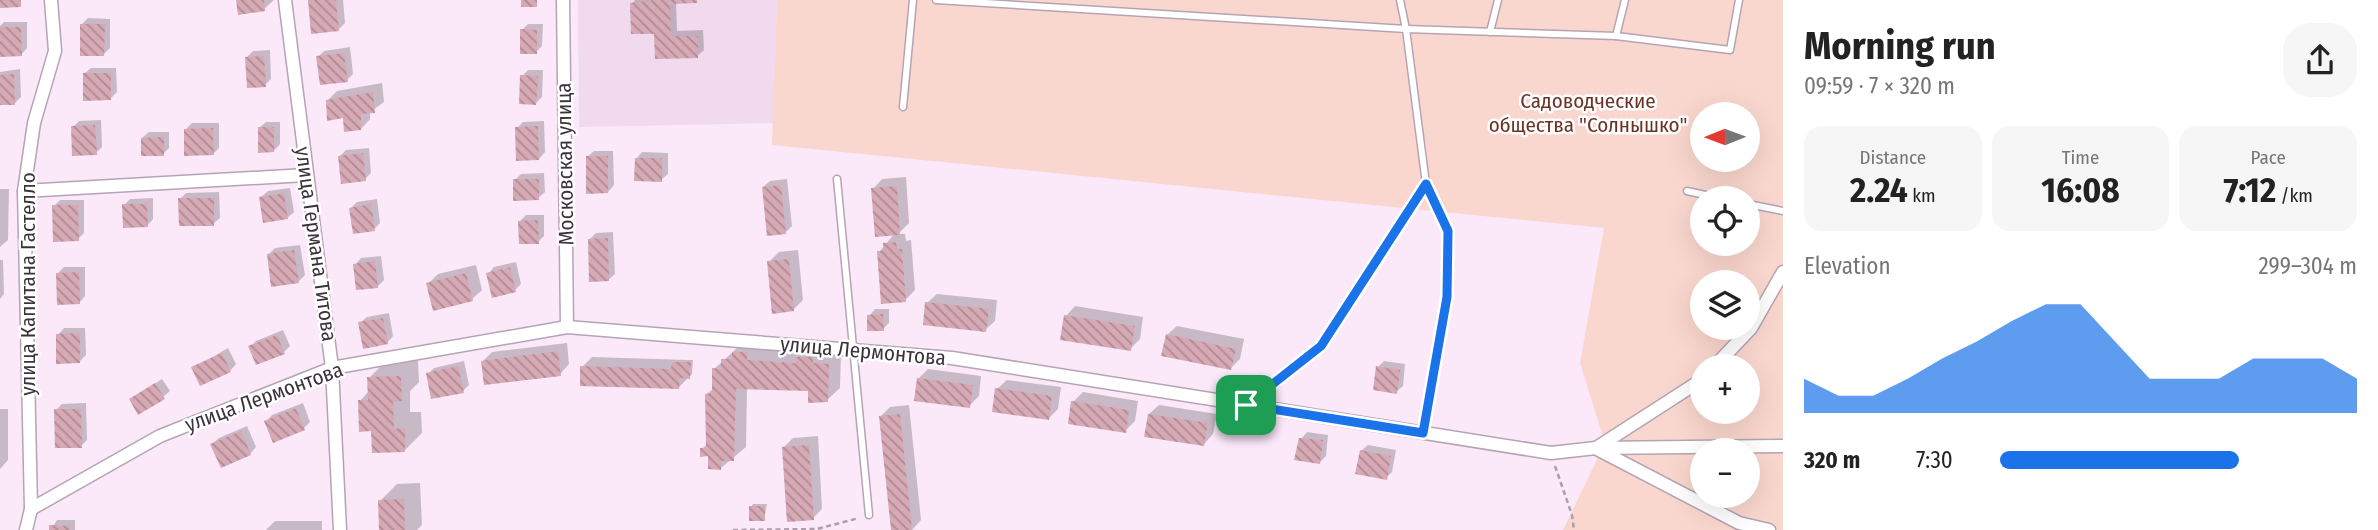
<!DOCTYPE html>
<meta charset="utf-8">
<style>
:root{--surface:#fff;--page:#f6f6f6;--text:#222;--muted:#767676;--accent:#1a73e8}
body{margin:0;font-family:"Fira Sans Condensed",sans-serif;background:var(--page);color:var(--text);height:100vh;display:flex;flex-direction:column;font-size:26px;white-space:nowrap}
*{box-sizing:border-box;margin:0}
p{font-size:23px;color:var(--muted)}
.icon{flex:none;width:38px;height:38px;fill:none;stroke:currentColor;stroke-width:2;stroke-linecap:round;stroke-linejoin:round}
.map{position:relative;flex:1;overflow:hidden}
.panel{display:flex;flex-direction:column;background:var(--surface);width:595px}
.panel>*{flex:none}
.needle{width:46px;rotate:269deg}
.fabs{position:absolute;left:1690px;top:102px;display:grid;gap:14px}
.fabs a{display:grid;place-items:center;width:70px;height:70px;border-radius:50%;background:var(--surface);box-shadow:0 7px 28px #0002;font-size:35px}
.pin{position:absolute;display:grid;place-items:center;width:60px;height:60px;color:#fff;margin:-30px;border-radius:14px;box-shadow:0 4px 10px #0006}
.round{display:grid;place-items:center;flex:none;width:74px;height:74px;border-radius:28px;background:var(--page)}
.head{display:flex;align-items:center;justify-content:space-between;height:119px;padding:0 21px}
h1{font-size:38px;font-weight:700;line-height:52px}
.figures{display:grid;grid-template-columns:repeat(3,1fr);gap:10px;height:119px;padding:7px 21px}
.figures div{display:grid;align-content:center;border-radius:18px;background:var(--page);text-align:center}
.figures b{font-size:35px;font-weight:700}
.figures small{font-size:19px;font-weight:400}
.figures p{font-size:19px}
.chart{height:196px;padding:14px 21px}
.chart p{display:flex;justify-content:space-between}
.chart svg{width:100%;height:126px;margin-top:7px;fill:var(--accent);opacity:.7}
ul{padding:0 21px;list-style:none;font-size:23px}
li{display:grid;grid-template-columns:112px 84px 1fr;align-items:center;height:52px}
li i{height:18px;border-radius:9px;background:var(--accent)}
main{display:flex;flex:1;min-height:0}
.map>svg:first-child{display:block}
.built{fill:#f1d9ee}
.garden{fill:#fad7ce;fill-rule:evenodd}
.shadow{fill:#0003}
.building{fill:url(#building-back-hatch)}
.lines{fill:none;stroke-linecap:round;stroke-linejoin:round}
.lane-casing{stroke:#b5a4b3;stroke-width:9}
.street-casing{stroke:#b5a4b3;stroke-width:15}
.path{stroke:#ac9eaa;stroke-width:2.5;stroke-dasharray:5 3.5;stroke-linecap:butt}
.lane{stroke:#fff;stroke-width:6}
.street{stroke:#fff;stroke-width:12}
.route-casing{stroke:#fff;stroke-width:14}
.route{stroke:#1a73e8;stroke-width:9}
.labels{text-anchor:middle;stroke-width:5;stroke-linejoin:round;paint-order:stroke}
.park-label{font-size:21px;fill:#6b3224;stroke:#fff}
.street-label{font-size:21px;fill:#3a3339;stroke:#fff}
</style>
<main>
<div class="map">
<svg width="1783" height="530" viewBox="0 0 1783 530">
<defs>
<pattern id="building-back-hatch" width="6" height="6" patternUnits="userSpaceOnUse" patternTransform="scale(1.75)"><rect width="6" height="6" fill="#d6a9b4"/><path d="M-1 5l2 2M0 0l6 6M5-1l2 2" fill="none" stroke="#af8a93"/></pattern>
</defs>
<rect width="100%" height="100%" fill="#fbe8f9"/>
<!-- built -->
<path class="built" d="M 578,0 L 777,0 L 773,123 L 579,127 Z"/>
<!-- garden -->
<path class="garden" d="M 777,0 L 1783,0 L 1783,530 L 1563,530 L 1605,443 L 1580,363 L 1604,228 L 772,145 ZM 1703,114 L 1748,114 L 1748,159 L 1703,159 ZM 1703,198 L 1748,198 L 1748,243 L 1703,243 ZM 1703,282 L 1748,282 L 1748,327 L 1703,327 ZM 1703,366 L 1748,366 L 1748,411 L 1703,411 ZM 1703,450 L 1748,450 L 1748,495 L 1703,495 Z"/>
<!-- shadow -->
<g class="shadow">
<path d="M 238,0 L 274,0 L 264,9 Z"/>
<path d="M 310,0 L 343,0 L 345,23 L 338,30 Z"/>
<path d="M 635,0 L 697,0 L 676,2 L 677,31 L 703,30 L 704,50 L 697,56 L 656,32 L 632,4 Z"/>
<path d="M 88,18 L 110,19 L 110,48 L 104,54 L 81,25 Z"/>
<path d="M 4,22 L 27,22 L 27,48 L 21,55 L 0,55 L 0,26 Z"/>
<path d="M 528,24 L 543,24 L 542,46 L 536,52 L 522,30 Z"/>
<path d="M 350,47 L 353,74 L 347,80 L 318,57 L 324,51 Z"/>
<path d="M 270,50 L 271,79 L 265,85 L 247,57 L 253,51 Z"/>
<path d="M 91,68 L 116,68 L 117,92 L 110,99 L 84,74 Z"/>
<path d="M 20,69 L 21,97 L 15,103 L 0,104 L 0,72 Z"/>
<path d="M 528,70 L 543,70 L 542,97 L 536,103 L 522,76 Z"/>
<path d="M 382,83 L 384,102 L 370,112 L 370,119 L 361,129 L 327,101 L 337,91 Z"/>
<path d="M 101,120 L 102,147 L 96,153 L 73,127 L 79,121 Z"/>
<path d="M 544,121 L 545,152 L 539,159 L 517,128 L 523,122 Z"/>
<path d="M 266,122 L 280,122 L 280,144 L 274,151 L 259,128 Z"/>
<path d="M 192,123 L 219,123 L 219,148 L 213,154 L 186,129 Z"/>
<path d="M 149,132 L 169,132 L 169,148 L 163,154 L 142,138 Z"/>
<path d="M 369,148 L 371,173 L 365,179 L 340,156 L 346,150 Z"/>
<path d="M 594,151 L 613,151 L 614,185 L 608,192 L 587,157 Z"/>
<path d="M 642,152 L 668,153 L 668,174 L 661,180 L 636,159 Z"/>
<path d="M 544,173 L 545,192 L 538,198 L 515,180 L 521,174 Z"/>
<path d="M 906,177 L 909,223 L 898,234 L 905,234 L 906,241 L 911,240 L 915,290 L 905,300 L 879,252 L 895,233 L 873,189 L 882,179 Z"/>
<path d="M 787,179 L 792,226 L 786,232 L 763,187 L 770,181 Z"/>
<path d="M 290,188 L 294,212 L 287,218 L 261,197 L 268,191 Z"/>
<path d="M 0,189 L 9,189 L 8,240 L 0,247 Z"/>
<path d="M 219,192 L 220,218 L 213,224 L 180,199 L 186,193 Z"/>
<path d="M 153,198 L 153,219 L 147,226 L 124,205 L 130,199 Z"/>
<path d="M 377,199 L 380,223 L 374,229 L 351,208 L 357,202 Z"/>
<path d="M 60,200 L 84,200 L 84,233 L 78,239 L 54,206 Z"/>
<path d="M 526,215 L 544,215 L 544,236 L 538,242 L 520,221 Z"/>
<path d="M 613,232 L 615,274 L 608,280 L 590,239 L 596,233 Z"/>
<path d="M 300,245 L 305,275 L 299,281 L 269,254 L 275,248 Z"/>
<path d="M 798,250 L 803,300 L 793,310 L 769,262 L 779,252 Z"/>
<path d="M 381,256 L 384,280 L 378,286 L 355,265 L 361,258 Z"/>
<path d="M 0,260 L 3,260 L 4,294 L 0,299 Z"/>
<path d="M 516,262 L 521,284 L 515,290 L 488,274 L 494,267 Z"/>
<path d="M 476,265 L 482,290 L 472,299 L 428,284 L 438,274 Z"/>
<path d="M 64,267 L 85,267 L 85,296 L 79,303 L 58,273 Z"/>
<path d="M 937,294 L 997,300 L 995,321 L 985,330 L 927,303 Z"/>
<path d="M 1075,306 L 1143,317 L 1140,339 L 1130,349 L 1066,316 Z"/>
<path d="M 875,309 L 889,309 L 889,323 L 883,329 L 869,316 Z"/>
<path d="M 389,313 L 393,336 L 387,343 L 360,323 L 367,317 Z"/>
<path d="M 1177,326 L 1244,339 L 1240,359 L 1231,368 L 1167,335 Z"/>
<path d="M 64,328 L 85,328 L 86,355 L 79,362 L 58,335 Z"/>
<path d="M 283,330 L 290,346 L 284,352 L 250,347 L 256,341 Z"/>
<path d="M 746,340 L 759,341 L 758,349 L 841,352 L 840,388 L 827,400 L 810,390 L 747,387 L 746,447 L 721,468 L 702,449 L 708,443 L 707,394 L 714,388 L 714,369 Z"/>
<path d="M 567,343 L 569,364 L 560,374 L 483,361 L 492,352 Z"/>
<path d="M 228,348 L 236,364 L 230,371 L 194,368 Z"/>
<path d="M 592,357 L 689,360 L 693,360 L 692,374 L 679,387 L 582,367 Z"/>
<path d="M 418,360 L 419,382 L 410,391 L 410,412 L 421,412 L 422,433 L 405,450 L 373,430 L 360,401 L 369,391 L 369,378 L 386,361 Z"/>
<path d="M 464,361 L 469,385 L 463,391 L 428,374 L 434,368 Z"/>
<path d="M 1384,361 L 1405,364 L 1403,386 L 1396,392 L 1378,367 Z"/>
<path d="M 928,369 L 981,376 L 979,396 L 969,406 L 918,379 Z"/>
<path d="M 162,379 L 170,391 L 163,397 L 131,399 Z"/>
<path d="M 1007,380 L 1061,387 L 1058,409 L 1049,418 L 997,389 Z"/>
<path d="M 1083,392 L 1138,401 L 1135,421 L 1125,431 L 1073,402 Z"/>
<path d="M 86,403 L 87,440 L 81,446 L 56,410 L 62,404 Z"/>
<path d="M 303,403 L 310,422 L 304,428 L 266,422 L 272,415 Z"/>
<path d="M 909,405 L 921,520 L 912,530 L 893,530 L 881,416 L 890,407 Z"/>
<path d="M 1159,405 L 1217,414 L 1213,434 L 1204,444 L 1149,414 Z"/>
<path d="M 0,409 L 8,409 L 8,460 L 0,469 Z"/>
<path d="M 247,426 L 256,447 L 250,454 L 212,444 L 219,438 Z"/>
<path d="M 1307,432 L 1328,435 L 1326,456 L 1320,462 L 1301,439 Z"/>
<path d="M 818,436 L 822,509 L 813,518 L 783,448 L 793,438 Z"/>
<path d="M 1368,445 L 1396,450 L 1392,472 L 1386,478 L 1361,451 Z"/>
<path d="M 420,483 L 422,525 L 417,530 L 381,530 L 380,501 L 397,484 Z"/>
<path d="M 753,504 L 767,504 L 764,519 L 751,507 Z"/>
<path d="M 57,520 L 75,520 L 75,530 L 51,530 Z"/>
<path d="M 275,521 L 322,521 L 322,530 L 266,530 Z"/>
</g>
<!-- building -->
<g class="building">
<path d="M 0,0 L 21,0 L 21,7 L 0,8 Z"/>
<path d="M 236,0 L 264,0 L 265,11 L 238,15 Z"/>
<path d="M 308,0 L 336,0 L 339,31 L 311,34 Z"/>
<rect x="521" y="0" width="16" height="7"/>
<path d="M 656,0 L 697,0 L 697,3 L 670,4 L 671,36 L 698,36 L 698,58 L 655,59 L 654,34 L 631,34 L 630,3 Z"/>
<path d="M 80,24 L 105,24 L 104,56 L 80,56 Z"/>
<path d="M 0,27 L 21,27 L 22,56 L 0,57 Z"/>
<path d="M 520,29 L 537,30 L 537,54 L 520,54 Z"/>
<path d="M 344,53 L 348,82 L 320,85 L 316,56 Z"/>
<path d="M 264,56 L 266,87 L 247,88 L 245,57 Z"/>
<path d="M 83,73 L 111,73 L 111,100 L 83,101 Z"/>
<path d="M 14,74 L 15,105 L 0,105 L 0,75 Z"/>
<path d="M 520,75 L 538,76 L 536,105 L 519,104 Z"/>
<path d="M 373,92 L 375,113 L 361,114 L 361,130 L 344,132 L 343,118 L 327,121 L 326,100 Z"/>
<path d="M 95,125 L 97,155 L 72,156 L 71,126 Z"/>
<path d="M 538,126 L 539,160 L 516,161 L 515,127 Z"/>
<path d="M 258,127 L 274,127 L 274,152 L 258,153 Z"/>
<path d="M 213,128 L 214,155 L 184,156 L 184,129 Z"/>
<path d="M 164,137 L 164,156 L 141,156 L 141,138 Z"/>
<path d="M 363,153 L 366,181 L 341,184 L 338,156 Z"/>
<path d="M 586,156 L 608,156 L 608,193 L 586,194 Z"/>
<path d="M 635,158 L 662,158 L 662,182 L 634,181 Z"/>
<path d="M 513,179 L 539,179 L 539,200 L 513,201 Z"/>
<path d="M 781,185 L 786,234 L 767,236 L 762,187 Z"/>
<path d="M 897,186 L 900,235 L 875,237 L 871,188 Z"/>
<path d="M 284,193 L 288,219 L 263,223 L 259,197 Z"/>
<path d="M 178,198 L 214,198 L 214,226 L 179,226 Z"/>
<path d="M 122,204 L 147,204 L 148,227 L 123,228 Z"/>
<path d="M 371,204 L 375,231 L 353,234 L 349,208 Z"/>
<path d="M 52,205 L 78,205 L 79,241 L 53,242 Z"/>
<path d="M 538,220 L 539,244 L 519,244 L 518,221 Z"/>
<path d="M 608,238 L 609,281 L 589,282 L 588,239 Z"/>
<path d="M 896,242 L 897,249 L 902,249 L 906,302 L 881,304 L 877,251 L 883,251 L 883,243 Z"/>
<path d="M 294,250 L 299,283 L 271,287 L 267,254 Z"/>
<path d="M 789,259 L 794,311 L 772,314 L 767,261 Z"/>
<path d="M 375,261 L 378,288 L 356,290 L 353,264 Z"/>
<path d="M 510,267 L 516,292 L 492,298 L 486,273 Z"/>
<path d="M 79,272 L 80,304 L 57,305 L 56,273 Z"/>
<path d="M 466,273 L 473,301 L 433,311 L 426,283 Z"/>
<path d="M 925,302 L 989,309 L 986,332 L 923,325 Z"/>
<path d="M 883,314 L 884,331 L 867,331 L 867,315 Z"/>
<path d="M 1064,315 L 1135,326 L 1131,351 L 1060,340 Z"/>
<path d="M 383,318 L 388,344 L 363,349 L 358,322 Z"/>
<path d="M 80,333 L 80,363 L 56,364 L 56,334 Z"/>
<path d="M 1166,334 L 1236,349 L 1231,370 L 1161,356 Z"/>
<path d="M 277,335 L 285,354 L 256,365 L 248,346 Z"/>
<path d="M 558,351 L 561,376 L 484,385 L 481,361 Z"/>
<path d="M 732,352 L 747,352 L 747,360 L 796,363 L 796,357 L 813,357 L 813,363 L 829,364 L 828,402 L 808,403 L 808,391 L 736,389 L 734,461 L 721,461 L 721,470 L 708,469 L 708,456 L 700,457 L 700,448 L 706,448 L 705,394 L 712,393 L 712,368 L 721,369 L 721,359 L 732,359 Z"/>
<path d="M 222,353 L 231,372 L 200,386 L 191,367 Z"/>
<path d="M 672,362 L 691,362 L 690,379 L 680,378 L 679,389 L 580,386 L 580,366 L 671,369 Z"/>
<path d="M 458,366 L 464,393 L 431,399 L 426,373 Z"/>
<path d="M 1376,366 L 1400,370 L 1397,394 L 1373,390 Z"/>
<path d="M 401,376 L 402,401 L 393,402 L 394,429 L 405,428 L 405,452 L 372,453 L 371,431 L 359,432 L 358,400 L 368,400 L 367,377 Z"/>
<path d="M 917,378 L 973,385 L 970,408 L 914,401 Z"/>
<path d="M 155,383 L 165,399 L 138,415 L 129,399 Z"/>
<path d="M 995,388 L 1052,396 L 1049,420 L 992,412 Z"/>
<path d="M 1071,401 L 1129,410 L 1126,433 L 1068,424 Z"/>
<path d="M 296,408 L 305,430 L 273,443 L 264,421 Z"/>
<path d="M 54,409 L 81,409 L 82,448 L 55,448 Z"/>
<path d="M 900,414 L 912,530 L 891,530 L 879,416 Z"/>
<path d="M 1148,414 L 1208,423 L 1204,446 L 1144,437 Z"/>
<path d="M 241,431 L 251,455 L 221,468 L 210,444 Z"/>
<path d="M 1299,438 L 1323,440 L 1320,464 L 1294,460 Z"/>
<path d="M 809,445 L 814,520 L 787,522 L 782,447 Z"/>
<path d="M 1360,450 L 1391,456 L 1387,480 L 1355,474 Z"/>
<path d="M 404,499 L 405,530 L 379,530 L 378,500 Z"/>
<rect x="749" y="506" width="16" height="15"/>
<path d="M 49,525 L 70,526 L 70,530 L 49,530 Z"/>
</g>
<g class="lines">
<defs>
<g id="lane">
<path d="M 936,0 L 1406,29 L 1400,0"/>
<path d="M 1490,32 L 1498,0"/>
<path d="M 1616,36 L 1730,50 L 1739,0"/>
<path d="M 903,107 L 913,0"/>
<path d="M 837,179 L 869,515"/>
<path d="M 1687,191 L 1719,198"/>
<path d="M 1748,204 L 1783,211"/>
<path d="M 1248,404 L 1321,346 L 1426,184 L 1406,29 L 1616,36 L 1625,0"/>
<path d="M 1423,433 L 1447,297 L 1448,231 L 1426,184"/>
</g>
<g id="street">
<path d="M 285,0 L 332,368 L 340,530"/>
<path d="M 563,0 L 567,327"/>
<path d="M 24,191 L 306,175"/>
<path d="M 1715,366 L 1751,328 L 1783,272"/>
<path d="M 1596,448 L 1703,379"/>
<path d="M 1599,450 L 1739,523 L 1769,530"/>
<path d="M 31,509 L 160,436 L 332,368 L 567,327 L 952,358 L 1551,453 L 1596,448 L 1783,446"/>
<path d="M 26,530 L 31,509 L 24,191 L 34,123 L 55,51 L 51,0"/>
</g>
</defs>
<!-- lane casing -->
<use href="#lane" class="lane-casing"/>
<!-- street casing -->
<use href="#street" class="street-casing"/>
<!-- path -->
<g class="path">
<path d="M 1555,466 L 1572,515 L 1574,530"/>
<path d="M 733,530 L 817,529 L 859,518"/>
</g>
<!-- lane -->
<use href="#lane" class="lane"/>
<!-- street -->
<use href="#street" class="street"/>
</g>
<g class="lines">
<defs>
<path id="route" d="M 1426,184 L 1448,231 L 1447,297 L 1423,433 L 1246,405 L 1321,346 Z"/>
</defs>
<!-- route casing -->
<use href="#route" class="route-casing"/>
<!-- route -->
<use href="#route" class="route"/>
</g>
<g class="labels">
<!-- park labels -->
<g class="park-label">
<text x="1588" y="108">Садоводческие<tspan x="1588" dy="24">общества "Солнышко"</tspan></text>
</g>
<!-- street labels -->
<g class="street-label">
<text transform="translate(565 164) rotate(-91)" y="7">Московская улица</text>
<text transform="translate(316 244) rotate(82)" y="7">улица Германа Титова</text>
<text transform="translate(28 284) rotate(-90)" y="7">улица Капитана Гастелло</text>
<text transform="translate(863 351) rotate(5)" y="7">улица Лермонтова</text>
<text transform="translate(264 397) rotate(-20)" y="7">улица Лермонтова</text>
</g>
</g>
</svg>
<div class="fabs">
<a><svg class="needle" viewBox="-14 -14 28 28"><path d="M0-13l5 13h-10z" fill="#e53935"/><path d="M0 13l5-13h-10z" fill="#767676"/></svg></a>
<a><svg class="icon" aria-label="locate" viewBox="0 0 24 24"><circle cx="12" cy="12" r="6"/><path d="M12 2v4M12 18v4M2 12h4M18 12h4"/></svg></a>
<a><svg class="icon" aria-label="layers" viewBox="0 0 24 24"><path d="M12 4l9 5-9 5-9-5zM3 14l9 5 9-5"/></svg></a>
<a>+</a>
<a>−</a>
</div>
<div class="pin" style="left:1246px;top:405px;background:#1e9e55"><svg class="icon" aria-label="arrive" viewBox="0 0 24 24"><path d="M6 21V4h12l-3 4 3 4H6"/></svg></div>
</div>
<section class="panel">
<div class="head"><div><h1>Morning run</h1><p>09:59 · 7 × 320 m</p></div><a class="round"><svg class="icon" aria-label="share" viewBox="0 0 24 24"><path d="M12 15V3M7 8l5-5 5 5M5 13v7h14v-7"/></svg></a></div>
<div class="figures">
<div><p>Distance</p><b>2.24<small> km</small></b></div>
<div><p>Time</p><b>16:08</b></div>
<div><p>Pace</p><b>7:12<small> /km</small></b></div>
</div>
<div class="chart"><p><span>Elevation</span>299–304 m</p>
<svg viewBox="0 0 160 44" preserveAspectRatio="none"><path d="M0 44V32L10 38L20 38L30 32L40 25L50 19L60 12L70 6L80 6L90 19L100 32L110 32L120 32L130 25L140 25L150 25L160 32V44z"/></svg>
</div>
<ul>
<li><b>320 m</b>7:30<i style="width:67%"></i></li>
</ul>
</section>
</main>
